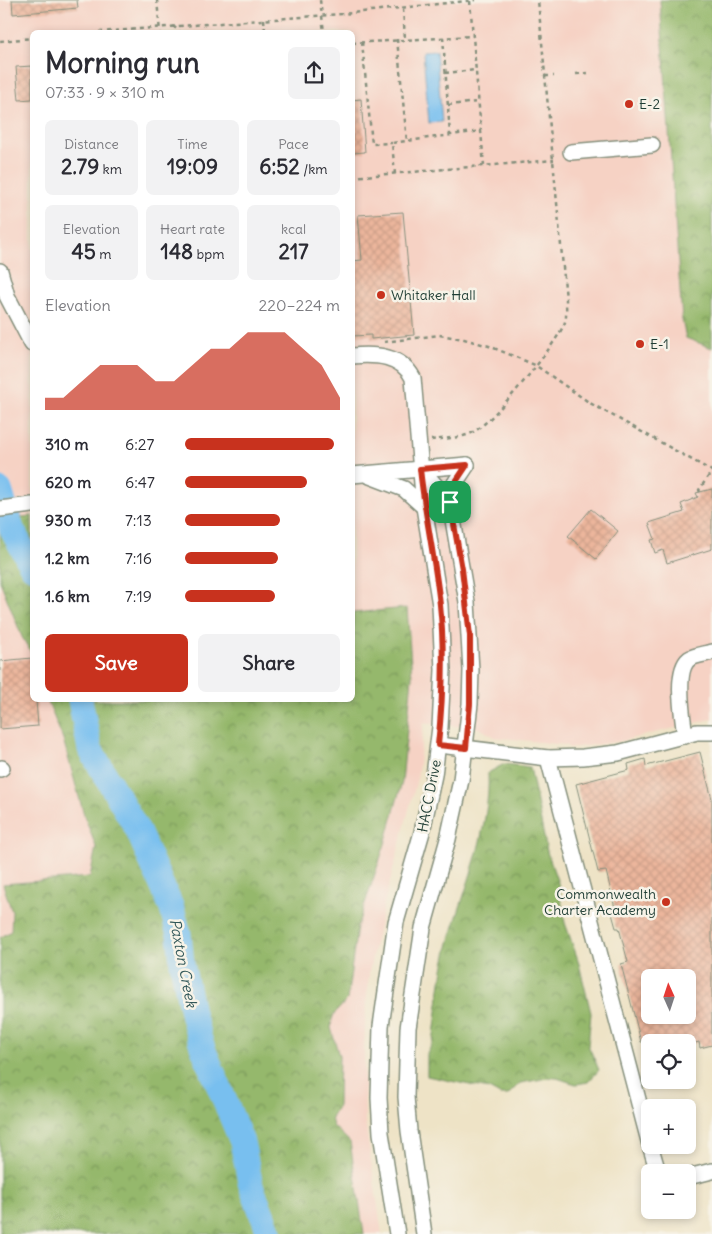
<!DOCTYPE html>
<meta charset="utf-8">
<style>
:root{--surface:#fff;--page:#f2f2f3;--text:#2b2b33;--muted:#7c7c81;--accent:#c8321e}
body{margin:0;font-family:Delius,sans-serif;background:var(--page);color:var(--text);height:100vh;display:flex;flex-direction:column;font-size:19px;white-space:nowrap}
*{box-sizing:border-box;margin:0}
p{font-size:16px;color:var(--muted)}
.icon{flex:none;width:28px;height:28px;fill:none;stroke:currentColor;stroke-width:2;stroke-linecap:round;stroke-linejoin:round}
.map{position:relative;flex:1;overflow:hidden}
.panel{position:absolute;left:30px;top:30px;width:325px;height:672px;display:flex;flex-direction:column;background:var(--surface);border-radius:8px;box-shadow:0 2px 8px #0003}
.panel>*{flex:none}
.needle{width:32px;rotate:357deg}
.controls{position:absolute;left:641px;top:969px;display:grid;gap:10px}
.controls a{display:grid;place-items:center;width:55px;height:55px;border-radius:8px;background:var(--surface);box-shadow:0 2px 8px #0003;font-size:25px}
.pin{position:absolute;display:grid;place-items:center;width:42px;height:42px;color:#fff;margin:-21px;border-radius:10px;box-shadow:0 2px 8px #0006}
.round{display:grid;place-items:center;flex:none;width:52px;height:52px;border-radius:8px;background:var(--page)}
.head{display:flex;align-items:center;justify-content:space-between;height:85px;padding:0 15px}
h1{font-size:28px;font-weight:700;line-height:38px}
.metrics{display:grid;grid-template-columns:repeat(3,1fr);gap:8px;height:85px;padding:5px 15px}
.metrics div{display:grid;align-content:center;border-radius:8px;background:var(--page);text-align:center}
.metrics b{font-size:21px;font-weight:700}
.metrics small{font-size:14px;font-weight:400}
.metrics p{font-size:14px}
.chart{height:140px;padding:10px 15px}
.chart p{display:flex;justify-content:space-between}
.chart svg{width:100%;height:90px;margin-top:5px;fill:var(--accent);opacity:.7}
.primary-button{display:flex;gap:10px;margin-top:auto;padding:10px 15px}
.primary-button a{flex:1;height:58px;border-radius:8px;background:var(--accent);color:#fff;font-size:20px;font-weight:700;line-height:58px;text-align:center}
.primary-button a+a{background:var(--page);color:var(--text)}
ul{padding:0 15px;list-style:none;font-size:16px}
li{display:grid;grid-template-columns:80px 60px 1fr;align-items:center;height:38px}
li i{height:12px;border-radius:6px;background:var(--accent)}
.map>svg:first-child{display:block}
.built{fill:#f6d2c4;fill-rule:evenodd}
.forest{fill:url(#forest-crowns);stroke:#5a7a50}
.water{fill:#78bfef;stroke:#4c7e92}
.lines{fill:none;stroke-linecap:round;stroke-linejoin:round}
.river{stroke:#78bfef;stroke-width:25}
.building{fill:url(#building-cross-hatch);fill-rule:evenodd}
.minor-casing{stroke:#86907d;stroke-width:18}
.path{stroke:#86907d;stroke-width:2.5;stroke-dasharray:4 4;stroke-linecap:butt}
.minor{stroke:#fff;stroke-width:15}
.route-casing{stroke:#fff;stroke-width:10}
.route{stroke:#c8321e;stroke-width:6}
.poi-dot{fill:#c8321e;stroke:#f7f3e8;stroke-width:2}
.labels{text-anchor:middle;stroke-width:5;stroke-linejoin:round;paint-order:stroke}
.poi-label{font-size:14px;fill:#1f3d34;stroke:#f7f3e8;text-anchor:start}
.street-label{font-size:14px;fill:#1f3d34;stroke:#f7f3e8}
.water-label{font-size:15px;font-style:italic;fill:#315759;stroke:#f7f3e8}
</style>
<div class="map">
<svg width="712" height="1234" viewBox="0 0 712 1234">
<defs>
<pattern id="forest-crowns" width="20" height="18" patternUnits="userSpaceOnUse" patternTransform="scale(1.25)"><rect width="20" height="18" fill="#95b86c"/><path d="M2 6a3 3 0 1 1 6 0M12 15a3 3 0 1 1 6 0" fill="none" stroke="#79975a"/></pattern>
<pattern id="building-cross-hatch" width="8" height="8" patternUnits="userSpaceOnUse" patternTransform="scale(1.25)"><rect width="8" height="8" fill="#ecb69c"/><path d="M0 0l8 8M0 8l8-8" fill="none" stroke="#ca9d87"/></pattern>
</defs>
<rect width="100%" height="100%" fill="#f7f3e8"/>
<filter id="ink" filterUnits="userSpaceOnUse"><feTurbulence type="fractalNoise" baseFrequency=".02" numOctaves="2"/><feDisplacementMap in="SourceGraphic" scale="10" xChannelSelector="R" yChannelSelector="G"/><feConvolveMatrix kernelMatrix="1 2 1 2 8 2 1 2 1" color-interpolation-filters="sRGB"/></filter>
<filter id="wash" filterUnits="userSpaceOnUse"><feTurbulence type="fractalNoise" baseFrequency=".0096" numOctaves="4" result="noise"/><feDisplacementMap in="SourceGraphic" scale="20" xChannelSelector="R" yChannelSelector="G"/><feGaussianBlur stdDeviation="1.12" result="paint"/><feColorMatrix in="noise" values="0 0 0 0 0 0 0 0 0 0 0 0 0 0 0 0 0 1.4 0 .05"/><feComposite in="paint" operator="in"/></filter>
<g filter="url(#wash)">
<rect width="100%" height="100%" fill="#eee3c6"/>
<!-- built -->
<path class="built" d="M 0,0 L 712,0 L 712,719 L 617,742 L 570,748 L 565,745 L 495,737 L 479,728 L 424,723 L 417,779 L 384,904 L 370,967 L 366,1005 L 364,1050 L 365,1121 L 382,1234 L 0,1234 ZM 32,32 L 352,32 L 352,700 L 32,700 Z"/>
<!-- forest -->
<g class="forest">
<path d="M 660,0 L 712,0 L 712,348 L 686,338 L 682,320 Z"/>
<path d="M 32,516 L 32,654 L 22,637 L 0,581 L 0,519 Z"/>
<path d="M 407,608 L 412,677 L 402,782 L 385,844 L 357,927 L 347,1000 L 335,1013 L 332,1019 L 331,1028 L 339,1056 L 338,1106 L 331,1118 L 333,1126 L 350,1142 L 364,1234 L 0,1234 L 0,938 L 11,931 L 12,912 L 3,884 L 90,877 L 96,847 L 84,815 L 63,739 L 47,700 L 352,700 L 353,613 Z"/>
<path d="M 504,764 L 530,767 L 547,852 L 559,886 L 565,923 L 578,960 L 591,1013 L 588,1045 L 599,1070 L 588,1082 L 576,1084 L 554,1077 L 520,1083 L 508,1095 L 500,1095 L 489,1089 L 427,1076 L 427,1054 L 433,1042 C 438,1009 440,975 449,943 C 464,889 491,830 488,773 Z"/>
</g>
<!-- water -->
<path class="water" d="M 436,51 L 442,122 L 429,123 L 423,52 Z"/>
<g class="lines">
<!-- river -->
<g class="river">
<path d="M 0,490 L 12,529 L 32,567"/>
<path d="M 80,700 L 90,749 L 137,829 L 171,906 L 179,934 L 182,964 L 193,1017 L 202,1046 L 242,1142 L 251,1186 L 270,1234"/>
</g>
</g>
<g id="blocks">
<!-- building -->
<g class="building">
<path d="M 12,0 L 77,0 L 78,8 L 13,14 Z"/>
<path d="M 32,66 L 32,99 L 19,100 L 16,67 Z"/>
<path d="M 361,99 L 365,152 L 352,153 L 352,100 Z"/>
<path d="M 403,212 L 414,335 L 371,339 L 371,335 L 352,336 L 352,261 L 362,260 L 358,215 Z"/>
<path d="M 712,489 L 712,549 L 667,563 L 663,550 L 655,553 L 651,540 L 655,539 L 649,523 L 684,512 L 681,504 L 698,497 L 696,493 Z"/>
<path d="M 591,509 L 618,531 L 596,559 L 568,536 Z"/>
<path d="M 32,658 L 32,700 L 36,700 L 38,726 L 0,729 L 0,661 Z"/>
<path d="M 700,752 L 712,799 L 712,1045 L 700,1048 L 699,1042 L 688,1045 L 688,1042 L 641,1042 L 621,964 L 628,962 L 619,928 L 616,928 L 611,910 L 615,909 L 614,904 L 606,871 L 598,872 L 576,784 L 629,770 L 628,764 L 645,759 L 646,766 ZM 650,978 L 688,978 L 688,1015 L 650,1015 Z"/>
</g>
</g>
</g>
<g filter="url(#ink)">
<use href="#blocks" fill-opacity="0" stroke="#86907d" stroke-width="1"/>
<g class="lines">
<defs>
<g id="minor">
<path d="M 571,152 L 652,145"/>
<path d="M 0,271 L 7,296 L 32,344"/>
<path d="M 352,356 C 376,354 401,355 413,378 L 424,507 L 440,605 L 443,670 L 440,727 L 434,775 L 422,832 L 396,922 L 381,1026 L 379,1098 L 381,1133 L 397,1234"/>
<path d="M 421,469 L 450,502 L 467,602 L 471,670 L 470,704 L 461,780 L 448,839 L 423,928 L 408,1028 L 406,1097 L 409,1131 L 424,1234"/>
<path d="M 352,475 L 467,465"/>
<path d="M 370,476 L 404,489 L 424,507"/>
<path d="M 450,502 L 455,483 L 467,465"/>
<path d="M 0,509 L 32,505"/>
<path d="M 685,736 C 683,718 674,671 689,659 C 695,655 706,654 712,652"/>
<path d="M 439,745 L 548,758 L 583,757 L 618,753 L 697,732 L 712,732"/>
<path d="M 548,758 L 650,1145"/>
<path d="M 0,769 L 2,768"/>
<path d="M 650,1145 L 658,1172"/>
<path d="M 688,1177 L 712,1171"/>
</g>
</defs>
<!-- minor casing -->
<use href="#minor" class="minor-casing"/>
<!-- path -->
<g class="path">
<path d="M 157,0 L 160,32"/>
<path d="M 320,0 L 324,32"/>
<path d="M 470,1 L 481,131"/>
<path d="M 403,9 L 405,39"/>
<path d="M 264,19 L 265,32"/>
<path d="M 173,26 L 180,32"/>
<path d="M 99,32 L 342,14 L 476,0"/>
<path d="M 443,37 L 450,135"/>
<path d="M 397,39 L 407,142"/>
<path d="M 0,41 L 32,38"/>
<path d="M 362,42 L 372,144 L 392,143"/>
<path d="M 352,43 L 473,36"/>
<path d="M 445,73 L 476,70"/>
<path d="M 576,74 L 588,73"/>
<path d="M 545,76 L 554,76"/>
<path d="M 448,105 L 478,102"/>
<path d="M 395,174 L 392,143 L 481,131 L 484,166"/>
<path d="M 352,177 L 554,160"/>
<path d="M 384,342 L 439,335 L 464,339 L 489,346 L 535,365 L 590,403 L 712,471"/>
<path d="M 431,440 C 445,438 463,439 475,431 C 495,419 558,343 565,322 C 567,315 566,306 566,299 L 538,0"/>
<path d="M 700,492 L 699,490 L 712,471"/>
</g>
<!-- minor -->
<use href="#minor" class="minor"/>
</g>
</g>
<g class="lines" filter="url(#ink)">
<defs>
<path id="route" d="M 467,465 L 455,483 L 450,502 L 462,569 L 470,636 L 470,704 L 466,748 L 438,745 C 443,698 445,652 440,605 C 435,559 425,515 420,469 Z"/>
</defs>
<!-- route casing -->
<use href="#route" class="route-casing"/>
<!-- route -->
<use href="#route" class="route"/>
</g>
<!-- markers -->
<g class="poi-dot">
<circle cx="629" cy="104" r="5"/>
<circle cx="381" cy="295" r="5"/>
<circle cx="640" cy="344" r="5"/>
<circle cx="666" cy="902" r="5"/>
</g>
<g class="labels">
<!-- poi labels -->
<g class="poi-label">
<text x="639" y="109">E-2</text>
<text x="391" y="300">Whitaker Hall</text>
<text x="650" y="349">E-1</text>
<text x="656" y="899" text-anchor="end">Commonwealth<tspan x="656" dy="16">Charter Academy</tspan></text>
</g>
<!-- street labels -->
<g class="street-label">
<text transform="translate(429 796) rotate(-79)" y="5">HACC Drive</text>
</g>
<!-- water labels -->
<g class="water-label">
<text transform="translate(183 963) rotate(79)" y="5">Paxton Creek</text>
</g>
</g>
</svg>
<div class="controls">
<a><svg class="needle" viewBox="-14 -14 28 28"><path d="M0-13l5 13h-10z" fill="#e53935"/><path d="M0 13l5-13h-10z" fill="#7c7c81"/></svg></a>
<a><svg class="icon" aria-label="locate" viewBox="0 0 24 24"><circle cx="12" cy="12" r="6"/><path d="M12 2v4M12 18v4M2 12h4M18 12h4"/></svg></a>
<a>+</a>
<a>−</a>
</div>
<div class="pin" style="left:450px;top:502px;background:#1e9e55"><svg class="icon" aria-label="arrive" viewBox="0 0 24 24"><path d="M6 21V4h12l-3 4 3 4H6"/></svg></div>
<section class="panel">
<div class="head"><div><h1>Morning run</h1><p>07:33 · 9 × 310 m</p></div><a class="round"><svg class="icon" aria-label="share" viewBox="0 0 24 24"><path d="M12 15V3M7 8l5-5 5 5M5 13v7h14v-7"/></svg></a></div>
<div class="metrics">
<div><p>Distance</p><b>2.79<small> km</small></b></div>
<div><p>Time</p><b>19:09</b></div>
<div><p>Pace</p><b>6:52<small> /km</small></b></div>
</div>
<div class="metrics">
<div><p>Elevation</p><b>45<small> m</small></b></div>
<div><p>Heart rate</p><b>148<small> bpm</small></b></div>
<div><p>kcal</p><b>217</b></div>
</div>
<div class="chart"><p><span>Elevation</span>220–224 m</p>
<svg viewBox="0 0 160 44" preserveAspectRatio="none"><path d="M0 44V38L10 38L20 30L30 22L40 22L50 22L60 30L70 30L80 22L90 14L100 14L110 6L120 6L130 6L140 14L150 22L160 38V44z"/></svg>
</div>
<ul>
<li><b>310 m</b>6:27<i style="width:96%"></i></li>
<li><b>620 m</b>6:47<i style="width:79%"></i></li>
<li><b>930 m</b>7:13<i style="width:61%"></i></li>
<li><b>1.2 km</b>7:16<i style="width:60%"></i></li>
<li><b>1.6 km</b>7:19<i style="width:58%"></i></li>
</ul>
<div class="primary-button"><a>Save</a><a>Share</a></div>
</section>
</div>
